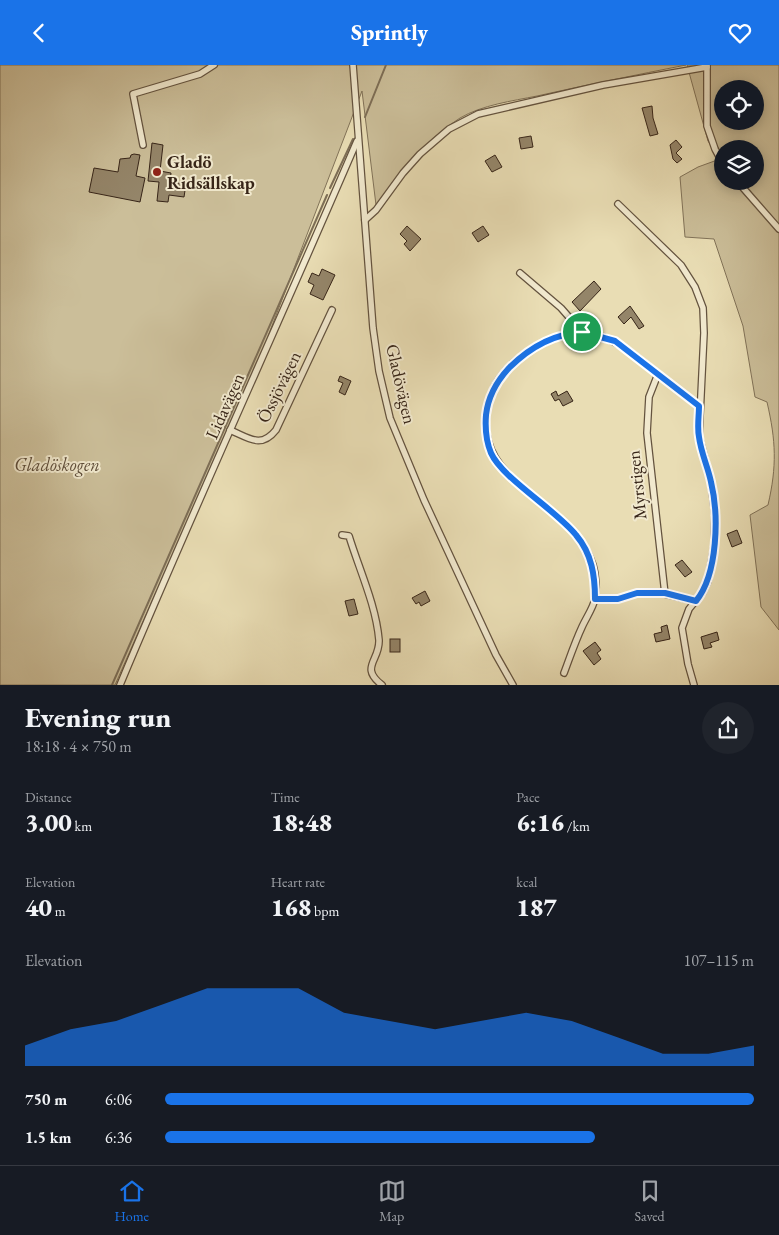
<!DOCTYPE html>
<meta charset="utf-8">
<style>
:root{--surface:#171b24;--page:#20242c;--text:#f1f3f6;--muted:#9ea1a6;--line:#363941;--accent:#1a73e8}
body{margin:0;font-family:"EB Garamond",serif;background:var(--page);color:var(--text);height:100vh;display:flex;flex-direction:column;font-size:19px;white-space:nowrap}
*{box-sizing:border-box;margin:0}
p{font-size:16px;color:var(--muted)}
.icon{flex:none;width:28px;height:28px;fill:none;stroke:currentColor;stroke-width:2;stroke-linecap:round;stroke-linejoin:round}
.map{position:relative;height:620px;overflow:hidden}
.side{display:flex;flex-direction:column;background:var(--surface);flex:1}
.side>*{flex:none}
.buttons{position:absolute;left:714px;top:15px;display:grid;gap:10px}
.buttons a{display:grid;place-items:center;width:50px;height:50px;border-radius:50%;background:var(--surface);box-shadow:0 2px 12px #0003;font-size:25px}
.pin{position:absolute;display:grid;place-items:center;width:42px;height:42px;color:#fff;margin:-21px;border:2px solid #fff;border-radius:50%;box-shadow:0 1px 5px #0007}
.round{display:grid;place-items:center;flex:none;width:52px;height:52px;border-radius:26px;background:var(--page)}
.overview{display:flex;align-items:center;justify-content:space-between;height:85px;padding:0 25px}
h1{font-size:28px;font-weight:800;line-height:38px}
.stats{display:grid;grid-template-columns:repeat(3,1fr);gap:8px;height:85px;padding:5px 25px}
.stats div{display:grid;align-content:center}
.stats b{font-size:25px;font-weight:800}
.stats small{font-size:14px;font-weight:400}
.stats p{font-size:14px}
.chart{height:140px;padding:10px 25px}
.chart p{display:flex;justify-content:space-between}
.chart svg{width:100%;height:90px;margin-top:5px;fill:var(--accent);opacity:.7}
ul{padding:0 25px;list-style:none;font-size:16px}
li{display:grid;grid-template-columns:80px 60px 1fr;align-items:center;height:38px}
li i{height:12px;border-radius:6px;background:var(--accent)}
header{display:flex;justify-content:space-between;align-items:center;height:65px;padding:0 25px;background:var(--accent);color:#fff;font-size:22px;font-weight:800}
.dock{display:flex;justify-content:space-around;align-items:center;height:70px;border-top:1px solid var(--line);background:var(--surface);font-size:14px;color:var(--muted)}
.dock a{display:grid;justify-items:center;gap:2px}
.dock .current{color:var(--accent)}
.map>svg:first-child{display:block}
.green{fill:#cbbe99;stroke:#817258;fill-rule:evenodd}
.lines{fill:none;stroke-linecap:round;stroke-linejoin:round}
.stream{stroke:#7d6e56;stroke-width:2}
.building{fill:#948569;stroke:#372518}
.street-casing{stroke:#64533f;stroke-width:8}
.street{stroke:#f1e9ce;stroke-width:5.5}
.route-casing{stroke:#fff;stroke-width:10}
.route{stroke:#1a73e8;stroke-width:6}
.poi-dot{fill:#8f2418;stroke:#f1e9ce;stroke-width:2}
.labels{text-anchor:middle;stroke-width:4;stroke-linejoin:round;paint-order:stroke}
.poi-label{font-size:18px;font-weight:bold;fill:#372518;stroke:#f1e9ce;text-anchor:start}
.street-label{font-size:18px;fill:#372518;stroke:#f1e9ce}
.park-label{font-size:18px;font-style:italic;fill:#5c4b38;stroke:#f1e9ce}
</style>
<header><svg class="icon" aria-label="back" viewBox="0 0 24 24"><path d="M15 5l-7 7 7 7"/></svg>Sprintly<svg class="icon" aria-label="heart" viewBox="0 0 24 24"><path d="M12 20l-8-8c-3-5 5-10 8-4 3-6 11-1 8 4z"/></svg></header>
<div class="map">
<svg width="779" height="620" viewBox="0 0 779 620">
<rect width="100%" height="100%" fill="#e9ddb4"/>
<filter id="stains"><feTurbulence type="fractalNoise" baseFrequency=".004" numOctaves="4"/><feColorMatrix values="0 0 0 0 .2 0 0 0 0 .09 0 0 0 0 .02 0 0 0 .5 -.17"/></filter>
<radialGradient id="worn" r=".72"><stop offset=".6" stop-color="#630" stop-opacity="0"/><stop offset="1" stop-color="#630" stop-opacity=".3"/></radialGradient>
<!-- green -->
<g class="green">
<path d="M 0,0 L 686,0 C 636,10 586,20 537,31 C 512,36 482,40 460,53 C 425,75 400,107 376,140 L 362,26 L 262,287 L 115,620 L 0,620 Z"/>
<path d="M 687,0 L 779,0 L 779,565 L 761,542 L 750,450 L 768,440 C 777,401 776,376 767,337 L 755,332 L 743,261 L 714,174 L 685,172 L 680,112 L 698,102 L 720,94 L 708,76 ZM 722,24 L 755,24 L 755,56 L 722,56 ZM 722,84 L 755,84 L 755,116 L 722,116 Z"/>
</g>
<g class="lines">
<!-- stream -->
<g class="stream">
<path d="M 365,52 L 386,0"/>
<path d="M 330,123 L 353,74"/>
<path d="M 112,620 L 327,130"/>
</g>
</g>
<!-- building -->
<g class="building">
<path d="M 652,41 L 653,53 L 658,69 L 650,71 L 642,43 Z"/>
<path d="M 531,71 L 533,82 L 521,84 L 519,73 Z"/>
<path d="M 676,75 L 682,82 L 676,88 L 682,94 L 677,98 L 673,94 L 670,80 Z"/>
<path d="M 152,78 L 163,80 L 160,106 L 171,108 L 170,117 L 186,119 L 184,132 L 169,130 L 168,137 L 157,136 L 159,117 L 148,116 Z"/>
<path d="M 134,89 L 140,90 L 136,111 L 145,113 L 140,137 L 89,127 L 94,103 L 118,107 L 120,94 L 130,93 L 131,90 Z"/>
<path d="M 495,90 L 502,102 L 492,107 L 485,96 Z"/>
<path d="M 407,161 L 421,174 L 410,186 L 404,179 L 407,176 L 400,169 Z"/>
<path d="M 483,161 L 489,170 L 478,177 L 472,168 Z"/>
<path d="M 322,204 L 335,210 L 323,235 L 310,229 L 314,220 L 308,217 L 312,208 L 319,211 Z"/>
<path d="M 594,216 L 601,224 L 580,246 L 572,237 Z"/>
<path d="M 630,241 L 644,261 L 639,264 L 631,252 L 624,259 L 618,252 Z"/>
<path d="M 340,311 L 351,316 L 345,330 L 339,327 L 343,318 L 338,316 Z"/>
<path d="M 556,326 L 558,331 L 567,326 L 573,336 L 563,341 L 559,334 L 555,336 L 551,329 Z"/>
<path d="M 737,465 L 742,478 L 732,482 L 727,469 Z"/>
<path d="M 682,495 L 692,507 L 685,512 L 675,500 Z"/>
<path d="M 425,526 L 430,536 L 421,541 L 419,537 L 416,539 L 412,533 Z"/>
<path d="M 354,534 L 358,549 L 349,551 L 345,536 Z"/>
<path d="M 667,560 L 670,574 L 656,577 L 654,569 L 662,567 L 661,562 Z"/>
<path d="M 717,567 L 719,575 L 710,578 L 712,582 L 704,584 L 701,572 Z"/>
<rect x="390" y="574" width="10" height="13"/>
<path d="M 595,577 L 601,585 L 597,588 L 601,594 L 594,600 L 583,586 Z"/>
</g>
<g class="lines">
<defs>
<g id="street">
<path d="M 353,0 L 373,263 L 379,306 L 390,353 L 424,435 L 496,590 L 513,620"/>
<path d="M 707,0 L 707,61 L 715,84 L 722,97"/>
<path d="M 143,80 L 133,29 L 200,9 L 214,0"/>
<path d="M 737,116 L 779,164"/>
<path d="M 618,139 L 681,200 L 695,222 L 703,243 L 704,268 L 699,371 L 711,417 L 715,450 L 714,482 L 708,516 L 703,527 L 689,544 L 682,563 L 688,599 L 694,620"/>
<path d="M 365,155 L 376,145 L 403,108 L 420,89 L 449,64 L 478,49 L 603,20 L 707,2"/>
<path d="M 520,208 L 561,243 L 582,267"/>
<path d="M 658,309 L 649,332 L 647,368 L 665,529"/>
<path d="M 230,365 C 249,373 261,384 276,365 L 332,245"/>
<path d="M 342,470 L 349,471 C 359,504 376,540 379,575 C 380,596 359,602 382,620"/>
<path d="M 595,534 L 618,534 L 637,528 L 665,529 L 696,536"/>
<path d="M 564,608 C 570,592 575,577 582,562 C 586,553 593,543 595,534 C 597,525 596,510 593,500 C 570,430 461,419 491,330 C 499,305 526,285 550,275 C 596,255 623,281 657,308 C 671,320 685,330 699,341"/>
<path d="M 120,620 C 196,438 279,258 357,76"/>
</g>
</defs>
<!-- street casing -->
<use href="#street" class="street-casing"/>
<!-- street -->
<use href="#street" class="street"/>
</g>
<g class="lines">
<defs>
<path id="route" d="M 582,267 L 615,276 L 699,341 C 699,351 697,362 699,372 C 701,388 708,402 711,417 C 719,450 718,509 696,536 L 665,528 L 637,528 L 618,534 L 595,534 C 595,511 592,489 576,470 C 556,445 502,413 491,388 C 486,376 485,363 486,350 C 488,332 496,317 509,303 C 529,283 553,269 582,267 Z"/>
</defs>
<!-- route casing -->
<use href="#route" class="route-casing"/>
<!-- route -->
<use href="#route" class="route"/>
</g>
<!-- markers -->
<circle class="poi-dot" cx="157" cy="107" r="5"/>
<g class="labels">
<!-- poi labels -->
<g class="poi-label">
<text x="167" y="103">Gladö<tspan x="167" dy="21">Ridsällskap</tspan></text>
</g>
<!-- street labels -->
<g class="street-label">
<text transform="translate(401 319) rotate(77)" y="6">Gladövägen</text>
<text transform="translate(279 322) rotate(-64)" y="6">Össjövägen</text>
<text transform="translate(225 341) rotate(-66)" y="6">Lidavägen</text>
<text transform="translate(637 420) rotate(-96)" y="6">Myrstigen</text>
</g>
<!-- park labels -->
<g class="park-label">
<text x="57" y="406">Gladöskogen</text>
</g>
</g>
<rect width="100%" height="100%" filter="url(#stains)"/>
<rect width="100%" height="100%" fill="url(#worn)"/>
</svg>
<div class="buttons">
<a><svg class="icon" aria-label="locate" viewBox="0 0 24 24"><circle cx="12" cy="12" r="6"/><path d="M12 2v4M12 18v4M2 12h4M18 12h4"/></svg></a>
<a><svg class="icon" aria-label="layers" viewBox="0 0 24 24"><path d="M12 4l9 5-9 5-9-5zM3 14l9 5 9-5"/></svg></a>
</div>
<div class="pin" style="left:582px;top:267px;background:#1e9e55"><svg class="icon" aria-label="arrive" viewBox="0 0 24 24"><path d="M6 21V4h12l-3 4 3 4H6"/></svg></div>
</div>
<section class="side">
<div class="overview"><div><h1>Evening run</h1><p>18:18 · 4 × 750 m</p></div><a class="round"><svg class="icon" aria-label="share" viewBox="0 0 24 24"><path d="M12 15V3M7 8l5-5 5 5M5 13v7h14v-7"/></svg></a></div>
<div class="stats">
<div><p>Distance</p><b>3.00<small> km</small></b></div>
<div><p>Time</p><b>18:48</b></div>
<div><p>Pace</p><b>6:16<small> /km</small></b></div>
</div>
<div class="stats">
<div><p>Elevation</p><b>40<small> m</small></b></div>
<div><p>Heart rate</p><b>168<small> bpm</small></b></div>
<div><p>kcal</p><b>187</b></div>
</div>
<div class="chart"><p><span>Elevation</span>107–115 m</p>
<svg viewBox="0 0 160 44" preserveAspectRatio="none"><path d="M0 44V34L10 26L20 22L30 14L40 6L50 6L60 6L70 18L80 22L90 26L100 22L110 18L120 22L130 30L140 38L150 38L160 34V44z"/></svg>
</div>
<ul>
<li><b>750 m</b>6:06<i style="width:100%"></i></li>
<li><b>1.5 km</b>6:36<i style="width:73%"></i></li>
</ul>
</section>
<nav class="dock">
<a class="current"><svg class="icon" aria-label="home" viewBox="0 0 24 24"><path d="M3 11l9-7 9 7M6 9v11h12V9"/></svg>Home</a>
<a><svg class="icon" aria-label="map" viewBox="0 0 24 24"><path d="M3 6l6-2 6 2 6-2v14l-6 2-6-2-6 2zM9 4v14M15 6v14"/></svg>Map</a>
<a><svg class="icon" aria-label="saved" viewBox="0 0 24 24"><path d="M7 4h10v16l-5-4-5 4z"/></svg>Saved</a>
</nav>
